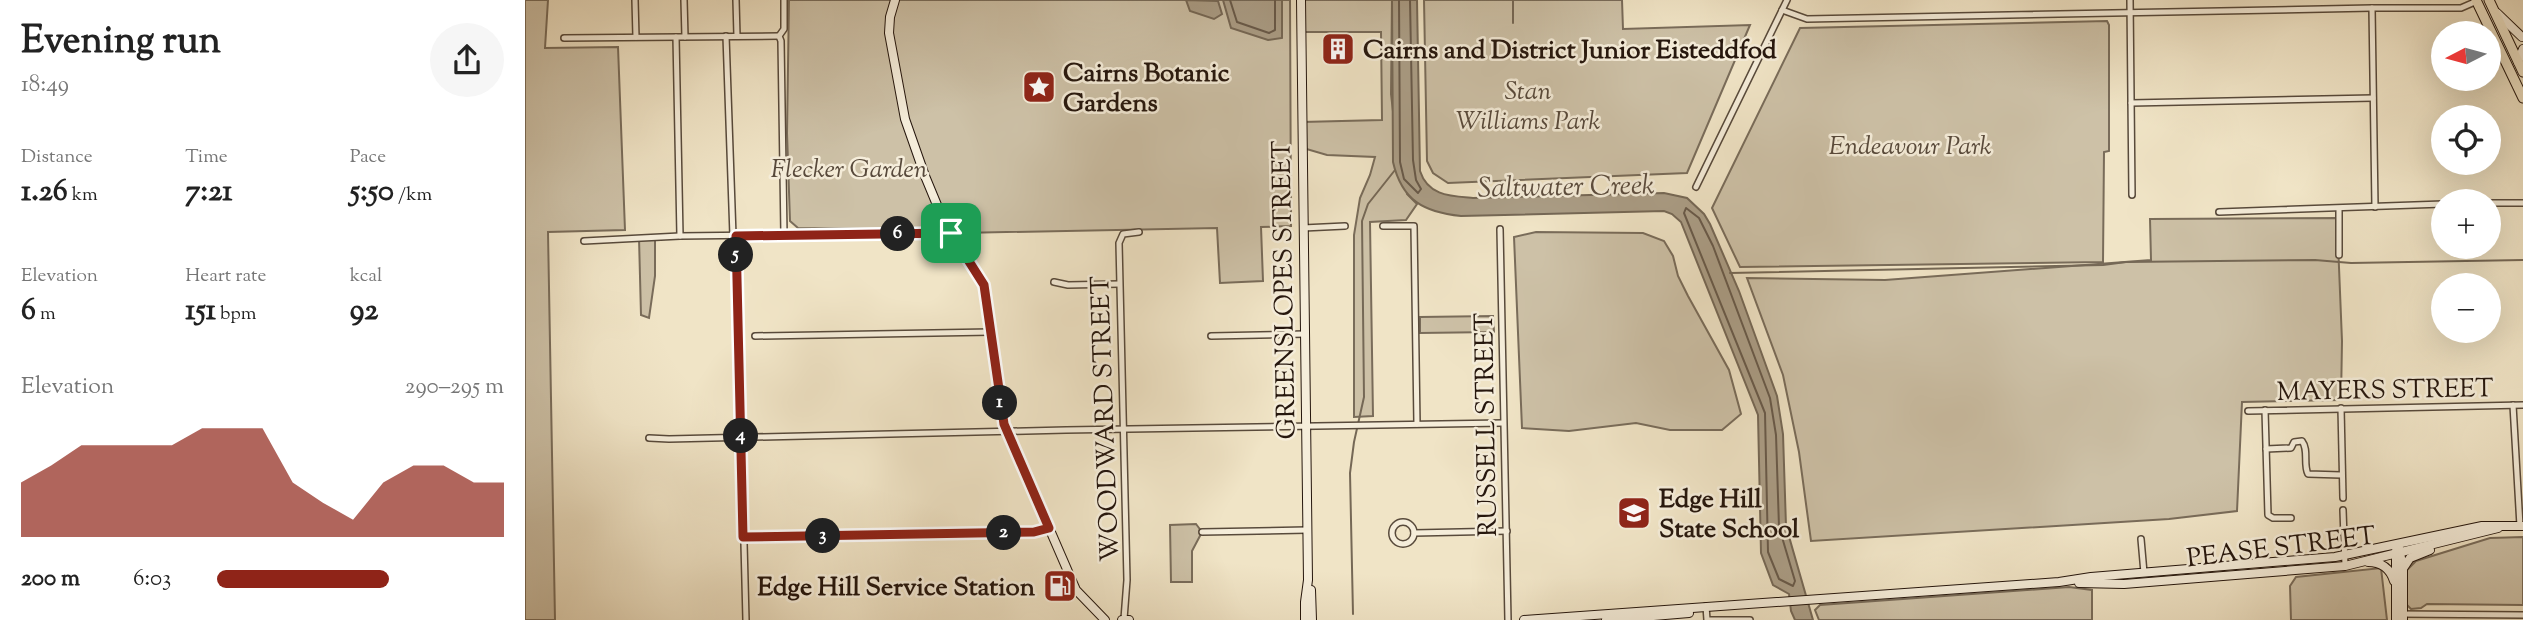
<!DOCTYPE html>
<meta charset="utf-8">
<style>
:root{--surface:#fff;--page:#f6f6f6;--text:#222;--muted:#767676;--accent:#8f2418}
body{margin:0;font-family:"Sorts Mill Goudy",serif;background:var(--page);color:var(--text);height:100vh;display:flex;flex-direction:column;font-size:26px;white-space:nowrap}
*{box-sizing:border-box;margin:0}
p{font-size:23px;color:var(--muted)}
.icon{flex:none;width:38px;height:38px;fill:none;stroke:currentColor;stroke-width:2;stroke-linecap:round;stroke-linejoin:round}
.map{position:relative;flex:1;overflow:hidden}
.side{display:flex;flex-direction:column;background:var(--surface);width:525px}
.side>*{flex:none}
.needle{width:46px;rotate:264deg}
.tools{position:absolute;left:1906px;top:21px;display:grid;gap:14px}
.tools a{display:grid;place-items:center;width:70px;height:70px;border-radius:50%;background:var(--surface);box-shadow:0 7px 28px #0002;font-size:35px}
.pin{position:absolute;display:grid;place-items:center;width:60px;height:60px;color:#fff;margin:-30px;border-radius:14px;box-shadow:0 4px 10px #0006}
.km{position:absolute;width:35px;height:35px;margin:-18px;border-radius:50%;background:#222;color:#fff;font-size:19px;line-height:35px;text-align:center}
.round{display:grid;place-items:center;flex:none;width:74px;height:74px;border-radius:37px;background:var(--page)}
.headline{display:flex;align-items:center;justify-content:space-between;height:119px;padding:0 21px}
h1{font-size:38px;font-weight:700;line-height:52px}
.figures{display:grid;grid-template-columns:repeat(3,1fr);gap:10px;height:119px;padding:7px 21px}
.figures div{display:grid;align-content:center}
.figures b{font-size:30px;font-weight:700}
.figures small{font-size:19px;font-weight:400}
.figures p{font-size:19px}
.chart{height:196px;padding:14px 21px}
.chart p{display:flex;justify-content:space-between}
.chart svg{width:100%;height:126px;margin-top:7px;fill:var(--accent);opacity:.7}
ul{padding:0 21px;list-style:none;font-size:23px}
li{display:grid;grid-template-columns:112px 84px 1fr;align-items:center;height:52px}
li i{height:18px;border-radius:9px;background:var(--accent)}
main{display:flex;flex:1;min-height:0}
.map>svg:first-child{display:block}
.green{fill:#cdc1a7;stroke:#796c5a;stroke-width:2}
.water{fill:#ab9e87;stroke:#756856;stroke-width:2}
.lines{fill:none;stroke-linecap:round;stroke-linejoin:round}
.shore{stroke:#685a4a;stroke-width:2}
.stream{stroke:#756856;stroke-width:2}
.street-casing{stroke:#584a3b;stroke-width:8}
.secondary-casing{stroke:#25160d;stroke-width:10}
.primary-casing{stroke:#25160d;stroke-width:11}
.street{stroke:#f5edda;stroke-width:5}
.secondary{stroke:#f5edda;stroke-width:8}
.primary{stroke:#f0e4c6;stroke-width:9}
.route-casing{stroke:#fff;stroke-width:14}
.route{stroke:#8f2418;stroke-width:9}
.labels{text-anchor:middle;stroke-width:5;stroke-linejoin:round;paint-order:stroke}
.poi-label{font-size:26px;font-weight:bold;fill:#25160d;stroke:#f5edda;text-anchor:start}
.park-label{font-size:26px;font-style:italic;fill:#57493b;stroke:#f5edda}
.street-label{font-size:26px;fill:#25160d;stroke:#f5edda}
.water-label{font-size:28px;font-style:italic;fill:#5b4c3e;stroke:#f5edda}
</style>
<main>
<section class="side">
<div class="headline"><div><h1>Evening run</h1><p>18:49</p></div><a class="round"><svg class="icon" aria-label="share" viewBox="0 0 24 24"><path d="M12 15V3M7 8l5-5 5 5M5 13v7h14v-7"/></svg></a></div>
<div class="figures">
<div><p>Distance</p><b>1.26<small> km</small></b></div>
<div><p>Time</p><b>7:21</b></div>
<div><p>Pace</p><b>5:50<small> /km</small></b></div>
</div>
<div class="figures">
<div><p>Elevation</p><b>6<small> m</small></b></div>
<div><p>Heart rate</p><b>151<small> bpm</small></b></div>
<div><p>kcal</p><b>92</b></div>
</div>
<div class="chart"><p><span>Elevation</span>290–295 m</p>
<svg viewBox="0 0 160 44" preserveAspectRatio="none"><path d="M0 44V25L10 19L20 12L30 12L40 12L50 12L60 6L70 6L80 6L90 25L100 32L110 38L120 25L130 19L140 19L150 25L160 25V44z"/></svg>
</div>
<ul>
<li><b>200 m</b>6:03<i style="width:60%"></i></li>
</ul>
</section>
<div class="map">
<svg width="1998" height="620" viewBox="0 0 1998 620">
<rect width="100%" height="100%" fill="#f0e4c6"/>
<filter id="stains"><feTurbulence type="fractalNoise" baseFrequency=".00286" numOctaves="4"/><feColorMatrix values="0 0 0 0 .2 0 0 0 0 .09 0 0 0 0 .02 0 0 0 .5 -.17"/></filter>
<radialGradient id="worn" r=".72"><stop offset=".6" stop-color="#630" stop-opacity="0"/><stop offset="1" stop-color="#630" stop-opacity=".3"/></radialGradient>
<!-- green -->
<g class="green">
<path d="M 0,0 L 23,0 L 20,48 L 93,47 L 100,230 L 23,232 L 30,620 L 0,620 Z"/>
<path d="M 264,0 L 765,0 L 766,226 L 736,227 L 738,281 L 695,283 L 692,228 L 435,233 L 416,230 L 273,228 L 265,221 L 262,133 Z"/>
<path d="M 776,0 L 867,0 L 866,94 L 869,120 L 882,194 L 892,204 L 881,220 L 845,222 L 848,416 L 829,417 L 829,235 L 835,198 L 845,175 L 850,157 L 802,155 L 778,148 L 777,122 L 857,120 L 856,32 L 776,32 Z"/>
<path d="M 899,0 L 1097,0 L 1098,29 L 1225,25 L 1162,173 L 923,183 L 908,173 L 902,161 Z"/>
<path d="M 1582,21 L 1584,25 L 1584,151 L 1579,152 L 1578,262 L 1215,267 L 1187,208 L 1275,28 Z"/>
<path d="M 1812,218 L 1817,341 L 1816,400 L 1717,402 L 1712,511 L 1644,519 L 1286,541 L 1274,452 L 1258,375 L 1222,278 L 1360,280 L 1626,260 L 1625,219 Z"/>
<path d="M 1011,232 L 1118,233 L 1139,241 L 1148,256 L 1153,276 L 1163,296 L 1204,370 L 1216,414 L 1197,430 L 1145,430 L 1111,423 L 1044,431 L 997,428 L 989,237 Z"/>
<path d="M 114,238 L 130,238 L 130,276 L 124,318 L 116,315 Z"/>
<path d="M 968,316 L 969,332 L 895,333 L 895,317 Z"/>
<path d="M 671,524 L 677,532 L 667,551 L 667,582 L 646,582 L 645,525 Z"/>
<path d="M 1998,537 L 1998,605 L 1902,604 L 1896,608 L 1886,609 L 1881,604 L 1882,570 L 1891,561 L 1965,538 Z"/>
<path d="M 1856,568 L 1862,620 L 1766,620 L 1765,586 L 1771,577 Z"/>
<path d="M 1544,587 L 1567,590 L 1567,620 L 1294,620 L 1290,610 L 1295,605 Z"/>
</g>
<!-- water -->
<g class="water">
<path d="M 661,0 L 693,1 L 697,14 L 689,19 L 665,11 Z"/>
<path d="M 698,0 L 757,0 L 757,38 L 743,40 L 706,28 Z"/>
<path d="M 867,0 L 892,0 L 895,171 C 903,196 926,196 948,198 L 1139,193 L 1162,198 L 1179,214 L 1185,224 L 1214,291 L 1252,396 L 1258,434 L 1261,526 L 1288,620 L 1270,620 L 1266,611 L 1264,594 L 1248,585 L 1236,553 L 1233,415 L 1156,222 L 1147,214 L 1139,211 L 936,216 C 899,212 877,201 868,162 Z"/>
</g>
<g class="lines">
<!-- shore -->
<g class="shore">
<path d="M 705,0 L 712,22 L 744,33 L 750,30 L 750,0"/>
<path d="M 874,0 L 875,162 L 879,179 L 893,193 L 896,189 L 891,180 L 888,160 L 885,0"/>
<path d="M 1161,208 L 1174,218 L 1188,246 L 1245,398 L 1251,435 L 1254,527 L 1270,581 L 1268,586 L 1254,579 L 1243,552 L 1240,413 L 1159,213 Z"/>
</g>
<!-- stream -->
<g class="stream">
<path d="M 988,0 L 988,23"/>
<path d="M 1205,273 L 1578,265 L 1601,262 L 1790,260 L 1826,263 L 1998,260"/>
<path d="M 828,614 L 825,473 L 829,442 L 839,397 L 837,221 L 843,204 L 870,170"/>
</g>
<defs>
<g id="street">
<path d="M 110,0 L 111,37"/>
<path d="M 159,0 L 160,37"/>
<path d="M 211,0 L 212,36"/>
<path d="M 259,0 L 259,29 L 254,36 L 256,41 L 259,235"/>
<path d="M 1605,0 L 1607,195"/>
<path d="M 1847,8 L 1850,207"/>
<path d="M 1257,10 L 1282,19 L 1847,8 L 1936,8 L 1952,1"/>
<path d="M 201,36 L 208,236"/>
<path d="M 151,37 L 155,236"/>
<path d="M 39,38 L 254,36"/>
<path d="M 1606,103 L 1848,98"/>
<path d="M 1171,187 L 1262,0"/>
<path d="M 1964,203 L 1998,203"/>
<path d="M 1694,212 L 1918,204"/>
<path d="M 858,226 L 889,226 L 892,424"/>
<path d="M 778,228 L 820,226"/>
<path d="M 975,229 L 983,620"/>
<path d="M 211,235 L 221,620"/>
<path d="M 59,241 L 155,236 L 426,233"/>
<path d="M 1814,255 L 1814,209"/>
<path d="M 529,282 L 543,285 L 594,284"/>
<path d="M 230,336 L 466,332"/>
<path d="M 686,336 L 780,334"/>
<path d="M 1988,405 L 1995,526"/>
<path d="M 1816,408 L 1818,498"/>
<path d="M 1740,410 L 1743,515 L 1748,518 L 1766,518"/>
<path d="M 1723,411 L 1998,405"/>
<path d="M 124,438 L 144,439 L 541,430 L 978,423"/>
<path d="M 1741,449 L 1766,448 L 1769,442 L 1777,441 C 1784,450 1778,464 1783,474 L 1816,475"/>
<path d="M 1818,510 L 1820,566"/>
<circle cx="878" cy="533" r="11"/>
<path d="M 677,532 L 782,530"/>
<path d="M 889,533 L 982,531"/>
<path d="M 218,537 L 509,532 L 524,528"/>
<path d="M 1616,539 L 1619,573"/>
<path d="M 1181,606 L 1182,620 L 1225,620"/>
<path d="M 1875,614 L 1998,615"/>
<path d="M 599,619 L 602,580 L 594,243 L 598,234 L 614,232"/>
</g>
<g id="secondary">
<path d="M 370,0 L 365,17 L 364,33 L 380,119 L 400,176 L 417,217 L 459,285 L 479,424 L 551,590 L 580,620"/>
<path d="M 776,0 L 783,580 L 780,602 L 780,620"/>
<path d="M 1972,13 L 1997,37"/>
<path d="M 1993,62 L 1998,49"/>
<path d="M 1874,548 L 1878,568 L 1878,620"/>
<path d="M 1871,551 L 1871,620"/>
<path d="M 1843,562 C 1856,562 1865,568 1869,581"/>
<path d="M 1879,567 L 1885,558 L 1905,550"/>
<path d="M 1554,583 L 1599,584 L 1820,566 L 1973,528"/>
<path d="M 786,590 L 787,620"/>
<path d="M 597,620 L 604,620"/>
<path d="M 999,620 L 1534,582 L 1566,577 L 1810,557 L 1957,526 L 1998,526"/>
<path d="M 1081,620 L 1164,613"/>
</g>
<g id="primary">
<path d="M 1951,0 L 1998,98"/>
<path d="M 1964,0 L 1998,72"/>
</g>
</defs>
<!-- street casing -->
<use href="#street" class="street-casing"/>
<!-- secondary casing -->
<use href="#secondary" class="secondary-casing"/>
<!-- primary casing -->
<use href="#primary" class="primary-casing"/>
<!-- street -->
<use href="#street" class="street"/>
<!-- secondary -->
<use href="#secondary" class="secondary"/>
<!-- primary -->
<use href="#primary" class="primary"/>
</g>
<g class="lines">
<defs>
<path id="route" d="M 426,233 L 459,285 L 479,424 L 524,528 L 509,532 L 218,537 L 211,236 Z"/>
</defs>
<!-- route casing -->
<use href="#route" class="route-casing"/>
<!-- route -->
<use href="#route" class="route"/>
</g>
<!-- icons -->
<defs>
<symbol id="building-square" viewBox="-11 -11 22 22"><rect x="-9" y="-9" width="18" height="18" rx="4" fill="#8f2418" stroke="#f5edda"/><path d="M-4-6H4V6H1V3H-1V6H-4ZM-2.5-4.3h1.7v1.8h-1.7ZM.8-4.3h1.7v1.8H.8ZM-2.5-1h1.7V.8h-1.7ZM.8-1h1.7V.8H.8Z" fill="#fff"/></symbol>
<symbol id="sight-square" viewBox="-11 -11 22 22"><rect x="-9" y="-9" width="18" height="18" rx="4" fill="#8f2418" stroke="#f5edda"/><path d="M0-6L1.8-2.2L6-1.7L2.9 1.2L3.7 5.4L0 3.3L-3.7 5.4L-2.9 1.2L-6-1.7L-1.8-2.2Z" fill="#fff"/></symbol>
<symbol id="school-square" viewBox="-11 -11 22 22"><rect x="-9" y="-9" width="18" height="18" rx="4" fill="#8f2418" stroke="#f5edda"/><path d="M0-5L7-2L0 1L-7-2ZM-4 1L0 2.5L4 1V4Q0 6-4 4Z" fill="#fff"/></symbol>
<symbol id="fuel-square" viewBox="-11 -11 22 22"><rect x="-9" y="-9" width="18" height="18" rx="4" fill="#8f2418" stroke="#f5edda"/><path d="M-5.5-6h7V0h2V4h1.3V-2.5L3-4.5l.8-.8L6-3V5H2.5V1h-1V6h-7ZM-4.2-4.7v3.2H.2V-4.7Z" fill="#fff"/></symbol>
</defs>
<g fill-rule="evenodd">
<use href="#building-square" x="794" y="30" width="38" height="38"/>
<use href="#sight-square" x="495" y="68" width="38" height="38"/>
<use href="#school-square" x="1090" y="494" width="38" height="38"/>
<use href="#fuel-square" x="516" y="567" width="38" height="38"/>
</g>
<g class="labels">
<!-- poi labels -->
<g class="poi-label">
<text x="838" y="58">Cairns and District Junior Eisteddfod</text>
<text x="538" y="81">Cairns Botanic<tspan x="538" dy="30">Gardens</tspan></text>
<text x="1134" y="507">Edge Hill<tspan x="1134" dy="30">State School</tspan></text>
<text x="510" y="595" text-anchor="end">Edge Hill Service Station</text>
</g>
<!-- park labels -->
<g class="park-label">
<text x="1003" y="99">Stan<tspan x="1003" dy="30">Williams Park</tspan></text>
<text x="1385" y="154">Endeavour Park</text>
<text x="324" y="177">Flecker Garden</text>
</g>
<!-- street labels -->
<g class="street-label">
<text transform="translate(758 290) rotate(-91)" y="9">GREENSLOPES STREET</text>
<text transform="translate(1860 389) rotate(-1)" y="9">MAYERS STREET</text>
<text transform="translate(579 419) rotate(-92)" y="9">WOODWARD STREET</text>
<text transform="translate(960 425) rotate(-91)" y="9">RUSSELL STREET</text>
<text transform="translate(1756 546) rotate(-7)" y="9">PEASE STREET</text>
</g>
<!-- water labels -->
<g class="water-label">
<text transform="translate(1041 185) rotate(-1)" y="10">Saltwater Creek</text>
</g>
</g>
<rect width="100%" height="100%" filter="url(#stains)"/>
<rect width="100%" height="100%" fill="url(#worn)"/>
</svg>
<div class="tools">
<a><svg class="needle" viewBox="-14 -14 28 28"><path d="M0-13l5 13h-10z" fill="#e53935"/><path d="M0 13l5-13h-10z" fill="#767676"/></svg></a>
<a><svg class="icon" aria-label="locate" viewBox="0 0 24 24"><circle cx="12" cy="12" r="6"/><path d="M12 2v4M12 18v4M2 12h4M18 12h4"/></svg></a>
<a>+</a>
<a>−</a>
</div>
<div class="pin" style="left:426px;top:233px;background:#1e9e55"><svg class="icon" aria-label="arrive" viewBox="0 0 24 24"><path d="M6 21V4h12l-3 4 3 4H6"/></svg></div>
<b class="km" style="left:475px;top:403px">1</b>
<b class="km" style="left:479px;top:533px">2</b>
<b class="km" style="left:298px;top:536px">3</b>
<b class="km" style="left:216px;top:436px">4</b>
<b class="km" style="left:211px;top:255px">5</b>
<b class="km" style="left:373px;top:234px">6</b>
</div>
</main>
